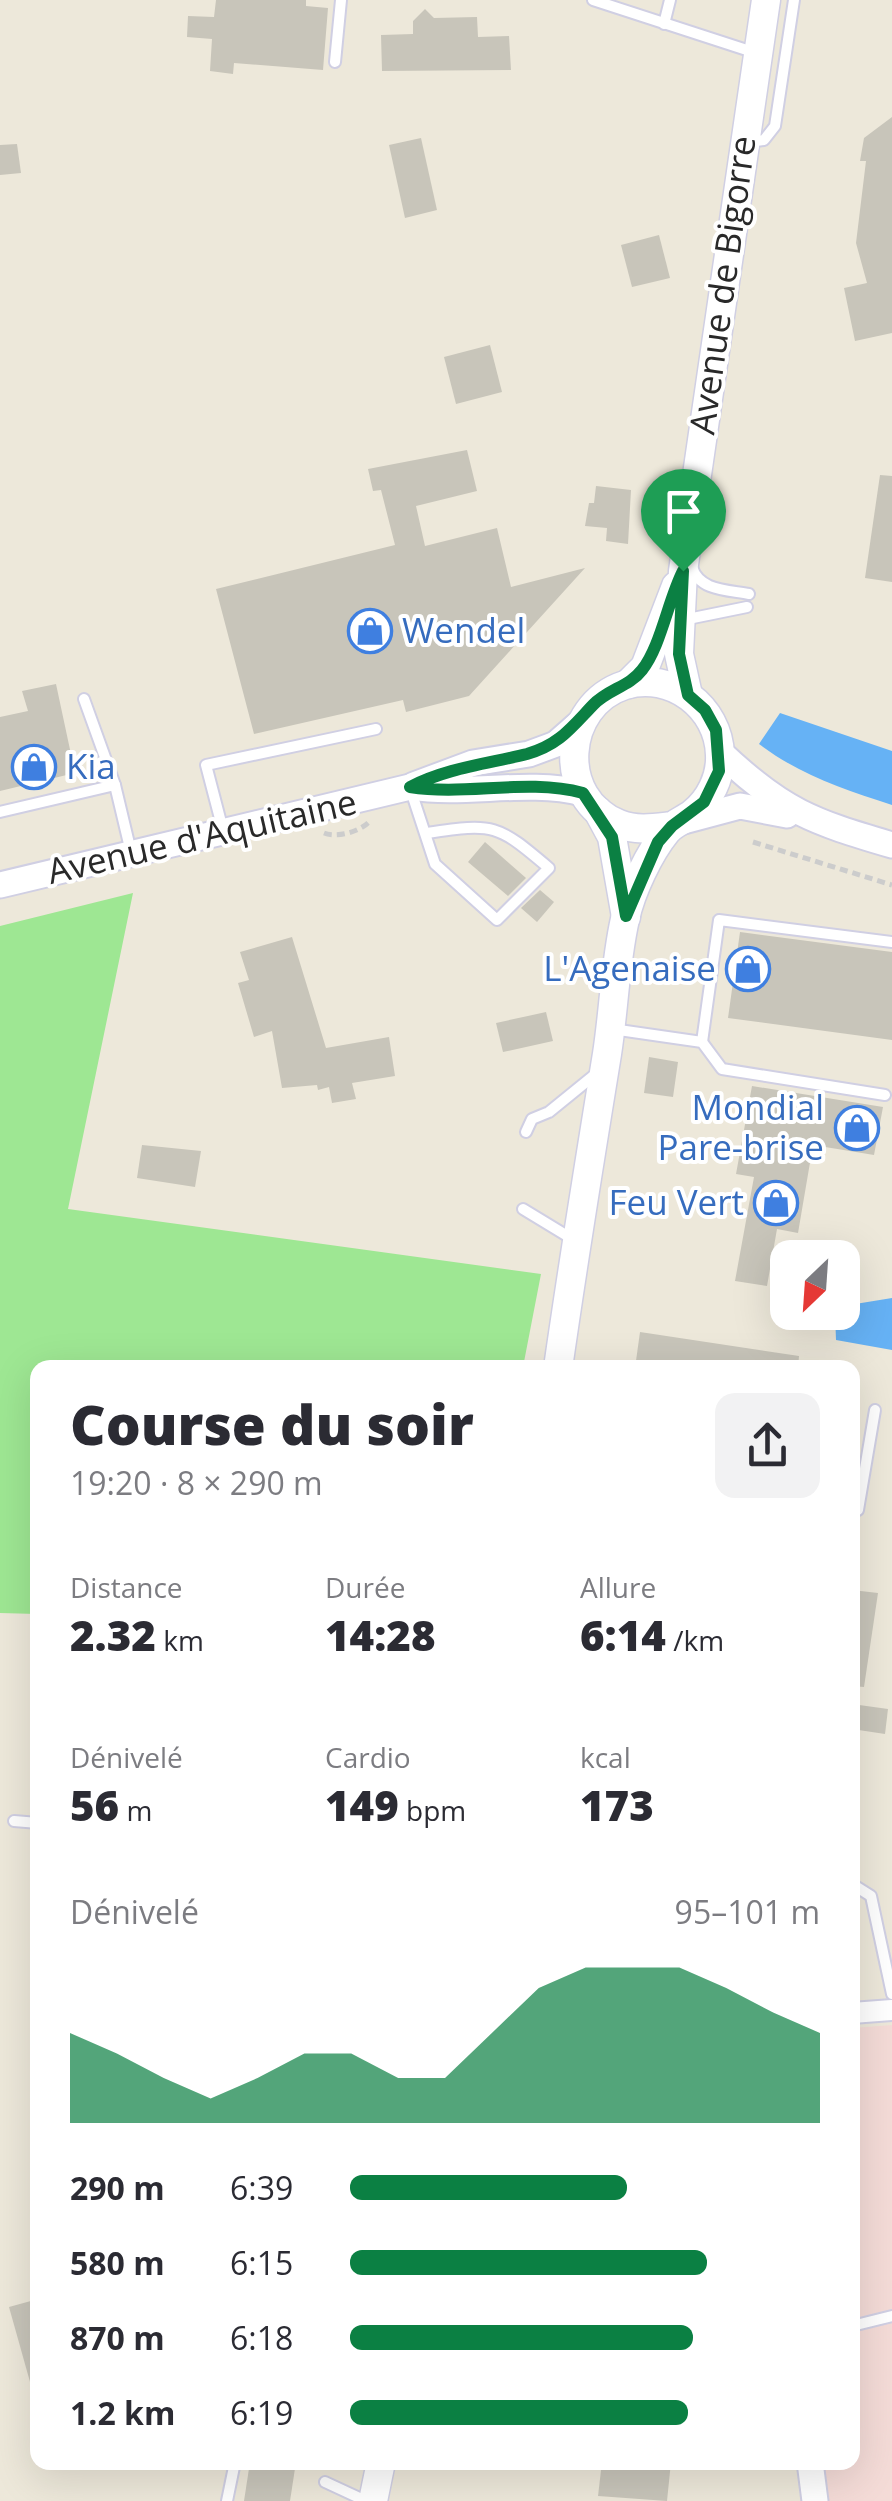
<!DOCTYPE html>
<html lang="fr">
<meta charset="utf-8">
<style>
:root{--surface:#fff;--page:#f2f2f3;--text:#2b2b33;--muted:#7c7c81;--accent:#0b8043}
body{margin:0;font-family:"Open Sans",sans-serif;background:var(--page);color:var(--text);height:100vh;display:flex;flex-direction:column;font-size:38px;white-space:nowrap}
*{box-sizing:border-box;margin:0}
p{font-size:32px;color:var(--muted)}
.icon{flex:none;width:55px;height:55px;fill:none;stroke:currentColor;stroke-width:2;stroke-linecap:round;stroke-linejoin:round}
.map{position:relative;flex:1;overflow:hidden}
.panel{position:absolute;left:30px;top:1360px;width:830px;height:1110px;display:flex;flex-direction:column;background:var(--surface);border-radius:20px;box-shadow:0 10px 40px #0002}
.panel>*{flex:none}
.needle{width:65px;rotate:205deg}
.tools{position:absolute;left:770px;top:1240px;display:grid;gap:20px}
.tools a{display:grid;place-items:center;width:90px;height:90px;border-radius:20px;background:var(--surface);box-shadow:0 10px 40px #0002;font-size:50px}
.pin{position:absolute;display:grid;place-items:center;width:85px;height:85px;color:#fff;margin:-102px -42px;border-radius:50% 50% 50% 0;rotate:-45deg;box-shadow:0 0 10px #0007}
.pin .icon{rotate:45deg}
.round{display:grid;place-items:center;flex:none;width:105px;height:105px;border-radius:20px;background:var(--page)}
.summary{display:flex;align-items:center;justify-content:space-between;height:170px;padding:0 40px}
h1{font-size:55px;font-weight:800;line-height:75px}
.metrics{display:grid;grid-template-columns:repeat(3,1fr);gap:15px;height:170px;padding:10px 40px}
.metrics div{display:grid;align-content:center}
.metrics b{font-size:42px;font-weight:800}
.metrics small{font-size:28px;font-weight:400}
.metrics p{font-size:28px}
.chart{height:280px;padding:20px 40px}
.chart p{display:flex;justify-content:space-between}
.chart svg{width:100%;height:180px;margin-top:10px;fill:var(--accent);opacity:.7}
ul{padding:0 40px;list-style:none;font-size:32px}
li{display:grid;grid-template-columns:160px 120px 1fr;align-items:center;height:75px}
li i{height:25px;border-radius:12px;background:var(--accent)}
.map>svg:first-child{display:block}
.medical{fill:#f4dbd7}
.green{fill:#9ee793}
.water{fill:#66b2f5}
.building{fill:#c8c5ba}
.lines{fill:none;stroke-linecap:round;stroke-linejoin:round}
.service-casing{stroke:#d0cfe3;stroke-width:14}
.minor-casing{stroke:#d0cfe3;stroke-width:24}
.tertiary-casing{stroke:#d0cfe3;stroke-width:29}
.secondary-casing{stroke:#d0cfe3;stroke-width:31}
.path{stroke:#ccc;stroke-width:5;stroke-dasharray:8 5;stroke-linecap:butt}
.service{stroke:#fff;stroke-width:10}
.minor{stroke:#fff;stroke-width:20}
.tertiary{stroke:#fff;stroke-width:25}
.secondary{stroke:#fff;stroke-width:28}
.route-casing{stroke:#fff;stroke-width:20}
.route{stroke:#0b8043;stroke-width:12}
.labels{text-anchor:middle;stroke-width:8;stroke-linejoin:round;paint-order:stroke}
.street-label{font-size:35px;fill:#292929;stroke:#fff}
.shop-label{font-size:35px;fill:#366cbe;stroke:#fff;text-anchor:end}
</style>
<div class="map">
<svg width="892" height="2501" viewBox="0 0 892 2501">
<rect width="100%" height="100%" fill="#ede8da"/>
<!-- medical -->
<path class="medical" d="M 892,2025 L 892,2501 L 829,2501 L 824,2463 L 852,2462 L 853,2028 Z"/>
<!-- green -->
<path class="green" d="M 133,893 L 68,1209 L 541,1274 L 523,1367 L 38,1368 L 37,1614 L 0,1613 L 0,926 Z"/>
<!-- water -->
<g class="water">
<path d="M 780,713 L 892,751 L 892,805 C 843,789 800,775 759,744 Z"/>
<path d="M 892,1298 L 892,1350 L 836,1340 L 835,1313 L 842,1312 L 843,1306 Z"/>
</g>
<!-- building -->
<g class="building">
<path d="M 216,0 L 306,0 L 306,6 L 328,8 L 323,70 L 234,63 L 233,74 L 210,71 L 212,39 L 187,37 L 188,16 L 214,17 Z"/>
<path d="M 425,9 L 434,18 L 477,17 L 478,37 L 509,36 L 511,70 L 382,71 L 381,35 L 413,34 L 413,21 Z"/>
<path d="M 892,117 L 892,333 L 855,341 L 844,288 L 867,283 L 856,243 L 866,161 L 860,161 L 864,138 Z"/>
<path d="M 421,138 L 437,210 L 405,218 L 389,145 Z"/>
<path d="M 17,144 L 21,173 L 0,175 L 0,145 Z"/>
<path d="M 659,235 L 670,278 L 632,287 L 621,245 Z"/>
<path d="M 490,345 L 502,392 L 456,404 L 444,357 Z"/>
<path d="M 467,450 L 477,491 L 416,506 L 425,546 L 497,528 L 511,587 L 585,568 L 469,696 L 406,712 L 403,700 L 254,734 L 216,589 L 395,545 L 381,490 L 373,491 L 368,469 Z"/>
<path d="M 880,475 L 892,476 L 892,582 L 865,578 Z"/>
<path d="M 596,486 L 631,490 L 628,544 L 606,541 L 607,528 L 585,526 L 589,503 L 594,503 Z"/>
<path d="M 56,684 L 75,773 L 0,791 L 0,717 L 28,711 L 22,691 Z"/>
<path d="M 485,842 L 526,878 L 508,896 L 468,862 Z"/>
<path d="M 540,890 L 554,902 L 537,922 L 521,908 Z"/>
<path d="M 740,932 L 892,952 L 892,1040 L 728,1018 Z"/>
<path d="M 292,937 L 326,1048 L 389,1037 L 395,1076 L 352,1083 L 356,1099 L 332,1103 L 329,1087 L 318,1090 L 317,1085 L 282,1088 L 272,1031 L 254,1037 L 238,983 L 249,980 L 240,952 Z"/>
<path d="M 546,1012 L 553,1041 L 503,1052 L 496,1023 Z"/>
<path d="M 649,1057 L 678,1062 L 673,1097 L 644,1093 Z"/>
<path d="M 752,1086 L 883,1107 L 874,1155 L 813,1145 L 798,1233 L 777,1229 L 767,1286 L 735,1281 L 754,1177 L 736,1174 Z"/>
<path d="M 142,1145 L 201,1151 L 195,1187 L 137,1178 Z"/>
<path d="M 640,1332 L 799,1356 L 798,1368 L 635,1368 Z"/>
<path d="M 852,1590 L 878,1593 L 864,1687 L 852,1686 Z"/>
<path d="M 852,1704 L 888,1709 L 885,1734 L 852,1729 Z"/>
<path d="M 38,2299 L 38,2388 L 32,2389 L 9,2307 Z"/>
<path d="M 250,2462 L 296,2462 L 290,2501 L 244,2501 Z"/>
<path d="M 602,2462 L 671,2462 L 667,2501 L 598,2496 Z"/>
</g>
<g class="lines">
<defs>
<g id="service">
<path d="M 593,0 L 756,53"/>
<path d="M 664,24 L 670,0"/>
<path d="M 335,62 L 341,0"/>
<path d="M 749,142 L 764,140 L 775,126 L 794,0"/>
<path d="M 692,567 C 699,591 728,590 749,594"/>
<path d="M 683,620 L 747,607"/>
<path d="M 84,699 L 115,785"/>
<path d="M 410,788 L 435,864 L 497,920 L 549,868 C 497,824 495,823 427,833"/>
<path d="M 0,812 L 115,785 L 131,852"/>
<path d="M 223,830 L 206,765 L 376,729"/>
<path d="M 612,1029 L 702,1042 L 722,1069 L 885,1095"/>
<path d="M 702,1042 L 719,920 L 892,942"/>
<path d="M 526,1132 L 532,1119 L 549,1112 L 597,1073"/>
<path d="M 523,1209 L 574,1240"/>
<path d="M 852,1509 L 858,1510 L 875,1410"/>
<path d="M 14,1821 L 38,1823"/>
<path d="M 852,1884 L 871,1896 L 892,1994"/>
<path d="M 852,2326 L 892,2316"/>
<path d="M 325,2482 L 366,2501"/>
<path d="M 227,2501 L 235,2462"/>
</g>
<path id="minor" d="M 852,2013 L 892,2010"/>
<g id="tertiary">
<path d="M 721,753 C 782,811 813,822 892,845"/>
<path d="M 414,785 L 473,763 L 529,754 L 556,744 L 581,722"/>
<path d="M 680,822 L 740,806 L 787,815"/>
<path d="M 0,885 L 410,787 C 467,796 526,779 583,793"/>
<path d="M 810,2462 L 815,2501"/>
</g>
<g id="secondary">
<path d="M 628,684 L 645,667 L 676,586"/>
<path d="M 688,695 L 679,654 L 683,571 L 766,0"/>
<path d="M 598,811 L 612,837 L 626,917"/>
<path d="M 558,1368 C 573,1263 590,1158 607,1054 C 614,1009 615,963 625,919 C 631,891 649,853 667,831 C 674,823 684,820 692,814 C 710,800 721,777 720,755 C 719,707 671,671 625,685 C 562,705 555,799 619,824 C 637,831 654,828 672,826"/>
<path d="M 373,2501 L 381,2462"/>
</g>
</defs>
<!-- service casing -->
<use href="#service" class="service-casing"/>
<!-- minor casing -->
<use href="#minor" class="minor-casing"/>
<!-- tertiary casing -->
<use href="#tertiary" class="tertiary-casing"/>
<!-- secondary casing -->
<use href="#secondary" class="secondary-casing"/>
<!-- path -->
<g class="path">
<path d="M 324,833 C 337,838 359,832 369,822"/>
<path d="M 753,842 L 892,885"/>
</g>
<!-- service -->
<use href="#service" class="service"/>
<!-- minor -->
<use href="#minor" class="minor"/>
<!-- tertiary -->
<use href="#tertiary" class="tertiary"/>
<!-- secondary -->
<use href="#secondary" class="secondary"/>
</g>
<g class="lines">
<defs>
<path id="route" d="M 683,571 L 679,654 L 688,695 L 705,710 L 716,730 L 719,771 L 704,802 L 672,826 L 658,842 L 626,916 L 612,837 L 583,793 C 526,778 467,796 410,787 C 447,768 486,764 527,754 C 559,745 571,728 593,705 C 608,689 629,687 642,670 C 661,646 668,600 683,571 Z"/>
</defs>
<!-- route casing -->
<use href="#route" class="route-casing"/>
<!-- route -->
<use href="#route" class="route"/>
</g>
<!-- icons -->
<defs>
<symbol id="shop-ring" viewBox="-11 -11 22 22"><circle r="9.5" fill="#fff" stroke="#3f7fe0" stroke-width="1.5"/><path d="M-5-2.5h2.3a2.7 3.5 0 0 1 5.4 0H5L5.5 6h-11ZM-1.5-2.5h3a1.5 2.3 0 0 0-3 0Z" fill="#3f7fe0"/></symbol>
</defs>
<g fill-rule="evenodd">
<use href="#shop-ring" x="345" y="606" width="50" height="50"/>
<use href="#shop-ring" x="9" y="742" width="50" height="50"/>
<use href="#shop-ring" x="723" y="944" width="50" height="50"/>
<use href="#shop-ring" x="832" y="1103" width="50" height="50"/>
<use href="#shop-ring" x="751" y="1178" width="50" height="50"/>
</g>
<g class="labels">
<!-- street labels -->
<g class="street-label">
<text transform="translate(723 285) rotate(-82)" y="12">Avenue de Bigorre</text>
<text transform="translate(202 837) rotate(-13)" y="12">Avenue d'Aquitaine</text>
</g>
<!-- shop labels -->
<g class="shop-label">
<text x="402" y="643" text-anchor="start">Wendel</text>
<text x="66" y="779" text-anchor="start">Kia</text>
<text x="716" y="981">L'Agenaise</text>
<text x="824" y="1120">Mondial<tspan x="824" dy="40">Pare-brise</tspan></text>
<text x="744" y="1215">Feu Vert</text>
</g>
</g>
</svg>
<div class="tools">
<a><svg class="needle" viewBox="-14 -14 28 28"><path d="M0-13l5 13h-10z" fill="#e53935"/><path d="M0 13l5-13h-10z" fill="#7c7c81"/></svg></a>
</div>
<div class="pin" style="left:683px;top:571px;background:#1e9e55"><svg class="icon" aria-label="arrive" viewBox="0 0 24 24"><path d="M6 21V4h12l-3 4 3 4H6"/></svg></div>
<section class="panel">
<div class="summary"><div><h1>Course du soir</h1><p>19:20 · 8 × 290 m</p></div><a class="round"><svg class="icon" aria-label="share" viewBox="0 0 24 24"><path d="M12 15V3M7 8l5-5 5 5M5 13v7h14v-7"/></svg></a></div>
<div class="metrics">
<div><p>Distance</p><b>2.32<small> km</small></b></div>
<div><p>Durée</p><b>14:28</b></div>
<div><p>Allure</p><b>6:14<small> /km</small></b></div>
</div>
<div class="metrics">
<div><p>Dénivelé</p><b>56<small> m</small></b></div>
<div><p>Cardio</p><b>149<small> bpm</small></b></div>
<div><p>kcal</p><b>173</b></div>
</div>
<div class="chart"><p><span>Dénivelé</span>95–101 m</p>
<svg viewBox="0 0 160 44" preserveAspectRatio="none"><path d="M0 44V22L10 27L20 33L30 38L40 33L50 27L60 27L70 33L80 33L90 22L100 11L110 6L120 6L130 6L140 11L150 17L160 22V44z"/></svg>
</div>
<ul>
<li><b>290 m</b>6:39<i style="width:59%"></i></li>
<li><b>580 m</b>6:15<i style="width:76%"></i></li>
<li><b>870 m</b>6:18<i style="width:73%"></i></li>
<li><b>1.2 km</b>6:19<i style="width:72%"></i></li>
</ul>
</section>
</div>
